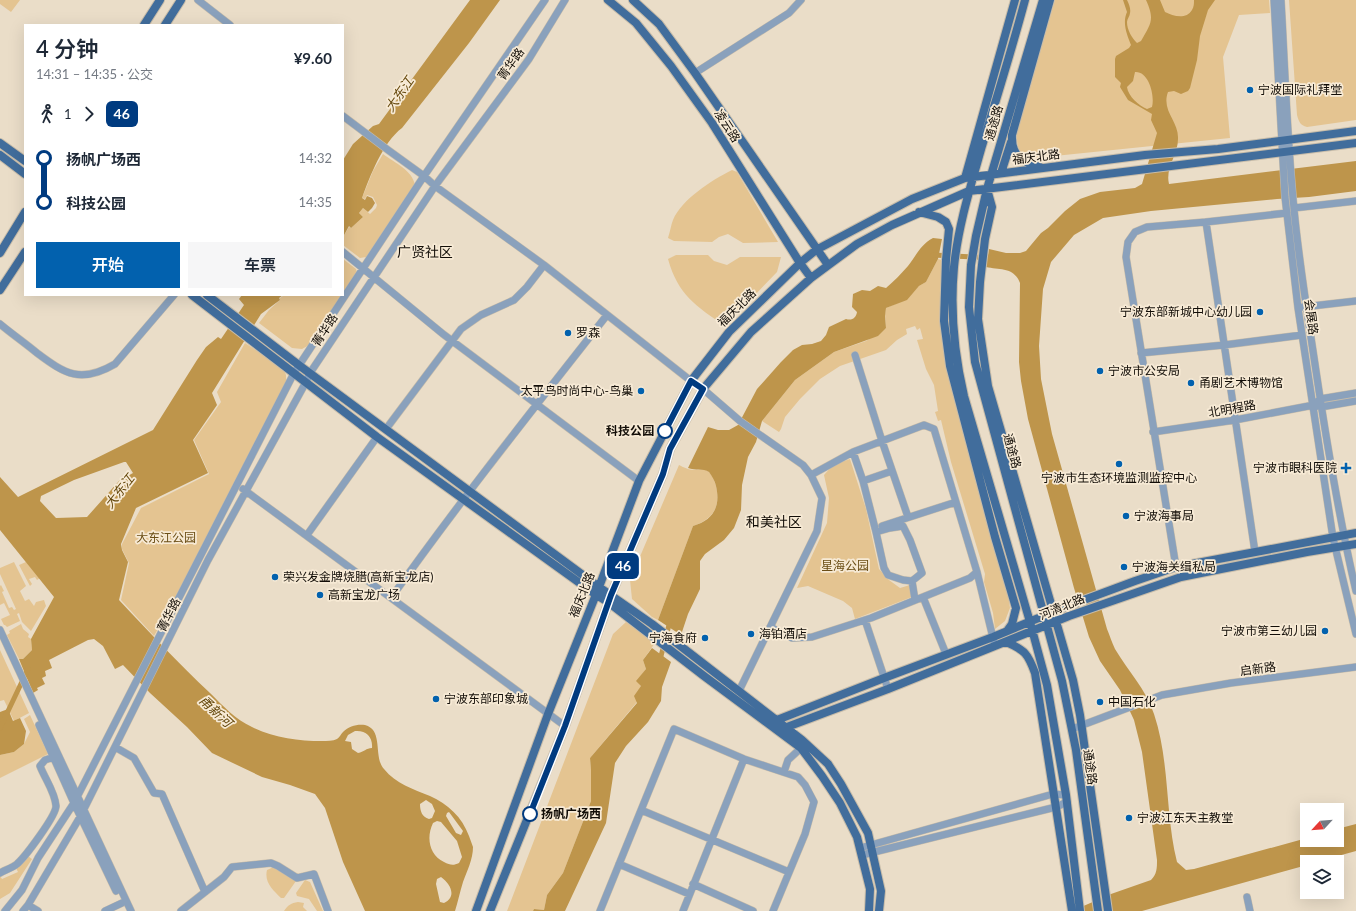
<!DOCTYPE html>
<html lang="zh">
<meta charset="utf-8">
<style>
body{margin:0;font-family:Lato,"Noto Sans SC",sans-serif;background:#f6f6f7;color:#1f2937;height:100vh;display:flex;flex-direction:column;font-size:15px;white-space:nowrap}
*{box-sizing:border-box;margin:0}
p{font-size:13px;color:#747a83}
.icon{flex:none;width:22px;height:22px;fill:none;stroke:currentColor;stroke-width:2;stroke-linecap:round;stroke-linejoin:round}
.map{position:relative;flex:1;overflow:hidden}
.drawer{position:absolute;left:24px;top:24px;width:320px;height:272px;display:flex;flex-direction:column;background:#fff;border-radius:0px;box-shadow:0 4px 16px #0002}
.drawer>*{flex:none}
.badge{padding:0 8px;border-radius:6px;font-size:14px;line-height:26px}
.needle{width:26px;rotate:244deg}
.tools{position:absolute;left:1300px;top:803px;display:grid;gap:8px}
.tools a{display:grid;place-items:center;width:44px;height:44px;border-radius:0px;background:#fff;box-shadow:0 4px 16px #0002;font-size:20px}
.map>.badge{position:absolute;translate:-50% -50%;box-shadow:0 0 0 2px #fff}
.legs{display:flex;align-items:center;gap:6px;height:44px;padding:0 12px;font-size:13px}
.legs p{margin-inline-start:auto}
.headline{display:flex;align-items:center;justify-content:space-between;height:68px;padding:0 12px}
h1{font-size:22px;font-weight:600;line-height:30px}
.primary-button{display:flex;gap:8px;margin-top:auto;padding:8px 12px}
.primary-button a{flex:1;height:46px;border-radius:0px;background:#0261ae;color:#fff;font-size:16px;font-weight:600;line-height:46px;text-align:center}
.primary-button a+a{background:#f6f6f7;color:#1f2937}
ul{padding:0 12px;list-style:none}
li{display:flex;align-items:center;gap:14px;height:44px;font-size:15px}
li i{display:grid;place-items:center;width:6px;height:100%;margin:0 5px;background:currentColor}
li i::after{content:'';width:10px;height:10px;margin:-5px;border:3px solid;border-radius:50%;background:#fff}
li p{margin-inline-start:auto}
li:first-child i{background:linear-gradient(#0000 50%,currentColor 0)}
li:last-child i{background:linear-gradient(currentColor 50%,#0000 0)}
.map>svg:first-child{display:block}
.green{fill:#e4c491}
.water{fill:#be954b;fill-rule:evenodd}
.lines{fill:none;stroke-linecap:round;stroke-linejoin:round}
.canal{stroke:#be954b;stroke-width:5}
.minor-casing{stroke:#c7bca9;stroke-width:8}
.major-casing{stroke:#c7bca9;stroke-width:10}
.minor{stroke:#8aa1bc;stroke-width:7}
.major{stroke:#416d9c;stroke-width:8}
.line-1-casing{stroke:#fff;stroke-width:9}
.line-1{stroke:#003b80;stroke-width:6}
.poi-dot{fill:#0261ae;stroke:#f7ead5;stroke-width:1.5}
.stop-1-dot{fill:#fff;stroke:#003b80;stroke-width:2}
.labels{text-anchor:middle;stroke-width:3.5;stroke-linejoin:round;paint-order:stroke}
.street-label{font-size:12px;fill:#120d07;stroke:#f7ead5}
.poi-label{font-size:12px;fill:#120d07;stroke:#f7ead5;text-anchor:start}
.stop-label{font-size:12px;font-weight:bold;fill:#120d07;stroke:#f7ead5;text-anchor:end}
.park-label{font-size:12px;fill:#6b4e16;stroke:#f7ead5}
.water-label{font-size:13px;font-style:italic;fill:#624509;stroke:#f7ead5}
.quarter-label{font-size:14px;fill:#120d07;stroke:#f7ead5}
</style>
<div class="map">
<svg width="1356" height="911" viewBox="0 0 1356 911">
<rect width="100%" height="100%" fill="#eaddc8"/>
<path class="green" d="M0 0H20L11 12 0 4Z
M1055 0H1269L1270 13 1239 15 1223 57 1230 138 1035 158C1032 158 1028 158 1025 156 1016 151 1017 139 1017 130Z
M1289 0H1356V120L1307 127C1300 125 1299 122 1297 115Z
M383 154C395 163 412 170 415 185L371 254 366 257 360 258 343 245V237L349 227 351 228 363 217 359 213 363 208 370 214 376 208 377 205 373 197 367 195 365 199 362 198 373 171Z
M732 170 737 172 778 242 743 243 728 234 719 237 712 242 674 241 668 238C670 232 671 225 673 220 682 199 712 180 732 170Z
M676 255H708L714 261 727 265 740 257H781L777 272 725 326C696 306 678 295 668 259Z
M343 259 356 269 357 274 311 344 302 349 292 348 259 323 269 310 280 300 279 299 284 295H343Z
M938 259 942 260 941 289V323L943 347 955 402 1008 594 1010 608 1005 621 995 629 993 613 984 582 985 574 951 462 941 420 938 421 935 412 938 411 934 385 926 369 917 340 923 339 920 328 917 330 915 326 906 329 907 334 897 340 886 350 840 366 820 379 800 399 785 417 781 429 779 432 762 421 795 380 834 352 866 341 886 328 885 314 886 308 907 299 919 286 926 282Z
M245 343 283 368 286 375V383L194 564 154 636 121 600 129 563 122 549V544L141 508 209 474 194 440 221 402 217 392Z
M850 459 866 509 879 569 889 580 900 588 910 585 917 595 855 619 852 608 843 601 808 586 797 588 827 523 829 498 824 475 833 465Z
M679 465C683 467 689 470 694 470 699 470 704 468 709 472 712 475 715 481 716 486 721 507 713 519 693 526L658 620 652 617 632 599 630 580Z
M14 562 26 586 20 591 25 601 29 599 34 606 36 602 44 600 46 606 31 631 22 622 19 613 17 614 20 621 7 627 5 625H4L1 619 10 615 4 603 0 605V586L1 585 4 591 2 592 9 608 12 607 14 610 16 609 0 574V568Z
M26 562 40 578 37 580 35 577 29 579 32 584 30 586 19 565Z
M626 622 655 643 643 660 646 669 637 681 641 686 637 702 590 758 591 770V801L563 873 547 895 544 910 534 909 533 911H507L613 634Z
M21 624 23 629 29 634 28 637 31 639 32 650 23 659H19L7 635 10 633 9 631Z
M0 650 29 713 14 721 4 700 0 701Z
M30 715 48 754 0 778V755L14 752 24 744 30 732 24 719Z
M25 854 32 859 10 893 0 899V876L2 879 18 872 16 868Z
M276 866 296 881 284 898H281C273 890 264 882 267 870Z
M305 880 310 882 323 911H317L309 899 297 896 296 893Z
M298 902 304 903 303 907 307 911H284C288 905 291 903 298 902Z"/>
<path class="water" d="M470 0H500L469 43 402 128C383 142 370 176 362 198L365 200 367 196 372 198 375 203 372 208 368 212 363 208 359 213 363 217 351 228 349 226 343 237V160L353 144 373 126 379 124Z
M1123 0H1127C1129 4 1131 9 1130 13 1130 16 1127 19 1127 22 1127 30 1132 38 1137 43L1141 41C1151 23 1155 20 1146 0H1160L1165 12C1173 16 1186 20 1192 10 1194 7 1194 3 1194 0H1215L1208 10 1200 36 1197 60 1190 88 1188 91 1181 94 1174 91 1168 92C1161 111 1179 121 1178 139 1178 155 1165 168 1169 184L1356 161V191L1309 197 1277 199 1151 211 1103 218 1074 235 1051 262 1043 289 1039 346 1041 379 1052 434 1107 629C1110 636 1112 643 1115 649 1128 671 1146 689 1154 714 1170 762 1165 814 1177 862L1186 870 1194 869 1307 838V840H1337V829L1356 824V851L1316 862H1307V865L1142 911H1072L1111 894 1151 880C1157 874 1157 868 1157 860L1142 752 1134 720 1120 690 1100 661 1089 637 1074 588 1028 419 1021 381 1019 362 1020 283C1014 267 1000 270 986 267L989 249 1006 253H1020L1026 251 1041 233 1048 228 1065 211 1080 199 1100 192 1135 188 1142 184 1157 133 1151 120 1152 114 1128 100 1120 87 1121 83 1115 77V59L1116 56 1129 48 1131 45C1127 35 1122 23 1127 12ZM1135 72C1149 71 1155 96 1152 107L1147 109C1139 106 1128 96 1127 87L1133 81Z
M933 238 942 239 938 259 926 282 919 286 907 300 886 308 885 316 886 328 878 336 834 352 795 380 762 421 756 442 748 457 742 485 741 510 734 528 724 540 705 554 700 561V589L688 614 681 635 658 620 693 526C713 520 721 507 716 486 715 481 712 476 709 472 703 468 695 471 688 468L708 427 718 430H729L738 425 757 389 781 362 793 350 802 345 812 344 821 341 826 335 829 327 846 319C852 321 856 318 857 312L852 307 853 294 862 290 870 291 878 286 886 288C894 281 901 274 908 266 916 256 920 245 933 238Z
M242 295H283L279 298 280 300 261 314 212 393 217 405 193 440 208 473 136 508 121 544 122 550 128 562 119 600C149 632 178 663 210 693 223 706 235 719 252 727 274 738 298 741 322 741 327 741 333 741 337 739 339 738 341 734 343 732 349 726 357 724 365 725 384 730 373 757 384 769 396 784 413 789 430 796 448 804 462 817 469 836 470 839 472 844 473 847 473 859 467 871 463 882 460 892 458 901 455 911H365L343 862 325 808 315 794 290 785 262 777 212 753 187 727 150 693 123 665 115 669 103 646 94 639 88 640 49 660 52 668 45 671 46 676 42 678 45 684 37 688 38 690 33 693 19 659H23L32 650 31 639 54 597 0 530V477L18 497 153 430 197 360 206 347 218 337 221 339 244 305 239 299ZM124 462H126L133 473 119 481 87 517 56 518 40 501 41 496 74 480ZM355 731C366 730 373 737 372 748 366 748 364 752 358 753L352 749 351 742 345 741 348 735ZM426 800 432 804 435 811 432 818 429 819C422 817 420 811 420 804ZM449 812 463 831 461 835 456 833 446 816 447 813ZM437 821 441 822 457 841 462 857 459 863C453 866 450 865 444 862 429 855 426 837 433 823ZM441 877C451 884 457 897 444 903L440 902 436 884 437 879Z
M652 648 671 662 662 687 661 701 648 722 626 746 615 763 606 823 565 911H533L534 909 544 910 547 895 563 873 591 801V770L590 758 637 703 634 696 641 686 636 681 646 669 643 660Z
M8 709 13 721 20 718 26 731 24 744 14 752 0 755V712Z"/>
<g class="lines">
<path class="canal" d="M933 255 994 258
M660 660 670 621
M0 728 28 669"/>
<g class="minor-casing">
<path id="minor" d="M198 0 230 25
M1274 0 1285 197 1298 308 1333 538 1356 634
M1281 0C1285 69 1287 139 1294 209 1299 263 1308 317 1316 371 1327 445 1339 518 1356 591
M695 73 789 13 801 0
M343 116 388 150 424 176 435 186 544 265 691 381 703 389 740 421 803 465 811 475 822 498 817 531 739 691
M1294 208 1356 201
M1206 222 1255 552
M343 252 443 334 639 481
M1303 307 1356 301
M0 324C12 334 25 343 37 353 65 374 81 384 115 364L174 295
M1141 353 1224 345 1302 335
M855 355 882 441 908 517
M1318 401 1320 399 1356 393
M386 429 461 329 481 315 514 300 527 287 544 265
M1153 432 1235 420 1314 405 1321 407 1356 401
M853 452 863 481
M243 489 565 726
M882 526 956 502
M876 532 863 481 892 471
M307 535 377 437
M1176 567 1126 257 1128 242 1135 232 1147 227 1206 222 1287 213
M977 572 994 642
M912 581 903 580 888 575 884 568 876 532 890 528 903 526 910 540 922 573 912 581 915 600
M923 597 946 654
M391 598C460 501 534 408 607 315
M865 620 888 689
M770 627 792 638 812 637 871 618 970 578 977 572 934 429 924 425 853 452 811 475
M0 630 131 911
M39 725 74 803 116 891
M1072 729 1162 695 1231 683 1356 667
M115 747 134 758 154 793 162 794 205 892
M784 772 788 760 801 748
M641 810 789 872
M860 848 1053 794 1066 795
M862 855 1056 807 1067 802
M619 864 689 894
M0 873C5 870 12 868 17 864 25 857 56 816 56 806 55 792 45 779 40 766L45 760 54 757
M693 884 753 911
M1247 897 1250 911
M28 905 38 911
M5 911 22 890 38 858 74 803 294 373 424 176 545 0
M23 911 28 905 80 817 208 560 306 382 310 373 435 186 529 59 565 0
M105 911 122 903
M181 911 224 877 232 867 271 863 278 866 297 878 314 874 328 911
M600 911 674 729 744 759 798 777 805 785 814 802 805 834 773 911
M683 911 744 759"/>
</g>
<g class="major-casing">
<path id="major" d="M608 0 636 23 671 66 712 123 800 263 811 278
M633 0 659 24 695 73 828 265
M1025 0C1012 49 997 97 982 146 971 185 958 226 954 267 950 311 954 353 964 396L1030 622 1047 685 1066 795 1080 911
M1043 0 987 189 976 236 971 265 969 307 975 362 1062 681 1076 750 1098 911
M144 25 160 0
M165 25 181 0
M0 143 25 161
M0 155 25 174
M1040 167C1022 162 1011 156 1012 135L1050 0
M1001 173 1011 142
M965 178 1015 0
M987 189 992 207 985 239 980 282 978 319 988 386 1073 680 1080 715 1108 911
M919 212 938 217 946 222 949 229 946 260 944 321 950 366 995 537 1016 608 1012 624 1007 631
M0 253 25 212
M0 290 25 252
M192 295 377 437 595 594 608 602 704 676 801 748 822 776 840 803 857 837 870 889 869 911
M207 295 300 366 599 587 652 624 802 740 828 764 841 784 868 833 881 891 879 911
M1006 642C1025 650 1028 654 1035 673L1072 911
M777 720 884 678 993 637 1065 607 1135 581 1176 567 1356 533
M787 727 888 689 1069 616 1181 577 1307 552 1356 544
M476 911 548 714 599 587 639 481 691 381 729 332 800 263 816 250 912 199 965 178 1145 155 1218 149 1356 131
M490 911 565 726 611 595 663 474 670 449 703 389 751 332 811 278 857 244 892 225 969 191 1356 143"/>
</g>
<use href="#minor" class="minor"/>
<use href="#major" class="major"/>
</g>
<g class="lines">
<g class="line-1-casing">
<path id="line-1" d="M530 814 565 726 611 595 663 474 670 449 703 389 691 381 665 431"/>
</g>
<use href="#line-1" class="line-1"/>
</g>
<g class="poi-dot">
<circle cx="1250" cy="90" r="4"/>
<circle cx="1260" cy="312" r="4"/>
<circle cx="568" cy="333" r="4"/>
<circle cx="1100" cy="371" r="4"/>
<circle cx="1191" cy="383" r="4"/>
<circle cx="641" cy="391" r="4"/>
<circle cx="1119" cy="464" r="4"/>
<path d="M1344 462h4v4h4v4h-4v4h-4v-4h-4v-4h4z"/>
<circle cx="1126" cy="516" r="4"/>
<circle cx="1124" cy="567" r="4"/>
<circle cx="275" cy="577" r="4"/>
<circle cx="320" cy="595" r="4"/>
<circle cx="1325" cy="631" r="4"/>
<circle cx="751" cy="634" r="4"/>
<circle cx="705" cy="638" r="4"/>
<circle cx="436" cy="699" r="4"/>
<circle cx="1100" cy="702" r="4"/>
<circle cx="1129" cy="818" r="4"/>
</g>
<g class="stop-1-dot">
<circle cx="665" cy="431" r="7"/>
<circle cx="530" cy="814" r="7"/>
</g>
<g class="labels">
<g class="street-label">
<text transform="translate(511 64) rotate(-55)" y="4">菁华路</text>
<text transform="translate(994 123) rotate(-74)" y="4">通途路</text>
<text transform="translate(727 126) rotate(57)" y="4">凌云路</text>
<text transform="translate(1036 157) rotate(-7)" y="4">福庆北路</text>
<text transform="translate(737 308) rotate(-45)" y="4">福庆北路</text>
<text transform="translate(1311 317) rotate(82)" y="4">会展路</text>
<text transform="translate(325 330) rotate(-57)" y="4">菁华路</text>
<text transform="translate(1232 409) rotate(-10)" y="4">北明程路</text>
<text transform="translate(1012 451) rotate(75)" y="4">通途路</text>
<text transform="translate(582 595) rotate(-68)" y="4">福庆北路</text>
<text transform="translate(1062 607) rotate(-22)" y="4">河清北路</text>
<text transform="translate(169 615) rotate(-63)" y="4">菁华路</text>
<text transform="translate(1258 669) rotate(-7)" y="4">启新路</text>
<text transform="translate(1090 767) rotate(82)" y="4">通途路</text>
</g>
<g class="poi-label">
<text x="1258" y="94">宁波国际礼拜堂</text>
<text x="1252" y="316" text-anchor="end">宁波东部新城中心幼儿园</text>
<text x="576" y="337">罗森</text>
<text x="1108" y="375">宁波市公安局</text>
<text x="1199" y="387">甬剧艺术博物馆</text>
<text x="633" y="395" text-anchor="end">太平鸟时尚中心-鸟巢</text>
<text x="1337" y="472" text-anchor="end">宁波市眼科医院</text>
<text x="1119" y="482" text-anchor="middle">宁波市生态环境监测监控中心</text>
<text x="1134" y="520">宁波海事局</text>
<text x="1132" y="571">宁波海关缉私局</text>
<text x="283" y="581">荣兴发金牌烧腊(高新宝龙店)</text>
<text x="328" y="599">高新宝龙广场</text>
<text x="1317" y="635" text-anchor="end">宁波市第三幼儿园</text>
<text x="759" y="638">海铂酒店</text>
<text x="697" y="642" text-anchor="end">宁海食府</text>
<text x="444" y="703">宁波东部印象城</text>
<text x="1108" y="706">中国石化</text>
<text x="1137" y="822">宁波江东天主教堂</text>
</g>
<g class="stop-label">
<text x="654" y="435">科技公园</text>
<text x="541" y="818" text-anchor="start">扬帆广场西</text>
</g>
<g class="park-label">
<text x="166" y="542">大东江公园</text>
<text x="845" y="570">星海公园</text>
</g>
<g class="water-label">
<text transform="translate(399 94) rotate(-55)" y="5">大东江</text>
<text transform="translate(119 491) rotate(-52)" y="5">大东江</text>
<text transform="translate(216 711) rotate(43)" y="5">甬新河</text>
</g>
<g class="quarter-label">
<text x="425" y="257">广贤社区</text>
<text x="774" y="527">和美社区</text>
</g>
</g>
</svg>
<div class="tools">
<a><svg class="needle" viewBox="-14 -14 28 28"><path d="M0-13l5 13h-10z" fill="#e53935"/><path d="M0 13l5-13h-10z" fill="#747a83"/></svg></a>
<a><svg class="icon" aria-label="layers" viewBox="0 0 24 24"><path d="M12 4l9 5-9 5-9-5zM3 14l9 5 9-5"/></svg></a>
</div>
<b class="badge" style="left:623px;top:566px;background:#003b80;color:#fff">46</b>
<section class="drawer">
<div class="headline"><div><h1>4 分钟</h1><p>14:31 – 14:35 · 公交</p></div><b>¥9.60</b></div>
<div class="legs"><svg class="icon" aria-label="walk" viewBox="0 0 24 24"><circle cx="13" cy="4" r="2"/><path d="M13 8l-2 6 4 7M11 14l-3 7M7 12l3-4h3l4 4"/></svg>1<svg class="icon" aria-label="forward" viewBox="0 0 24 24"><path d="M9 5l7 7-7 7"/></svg><b class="badge" style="background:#003b80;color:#fff">46</b></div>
<ul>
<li><i style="color:#003b80"></i><b>扬帆广场西</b><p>14:32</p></li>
<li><i style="color:#003b80"></i><b>科技公园</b><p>14:35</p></li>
</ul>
<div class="primary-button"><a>开始</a><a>车票</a></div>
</section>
</div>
